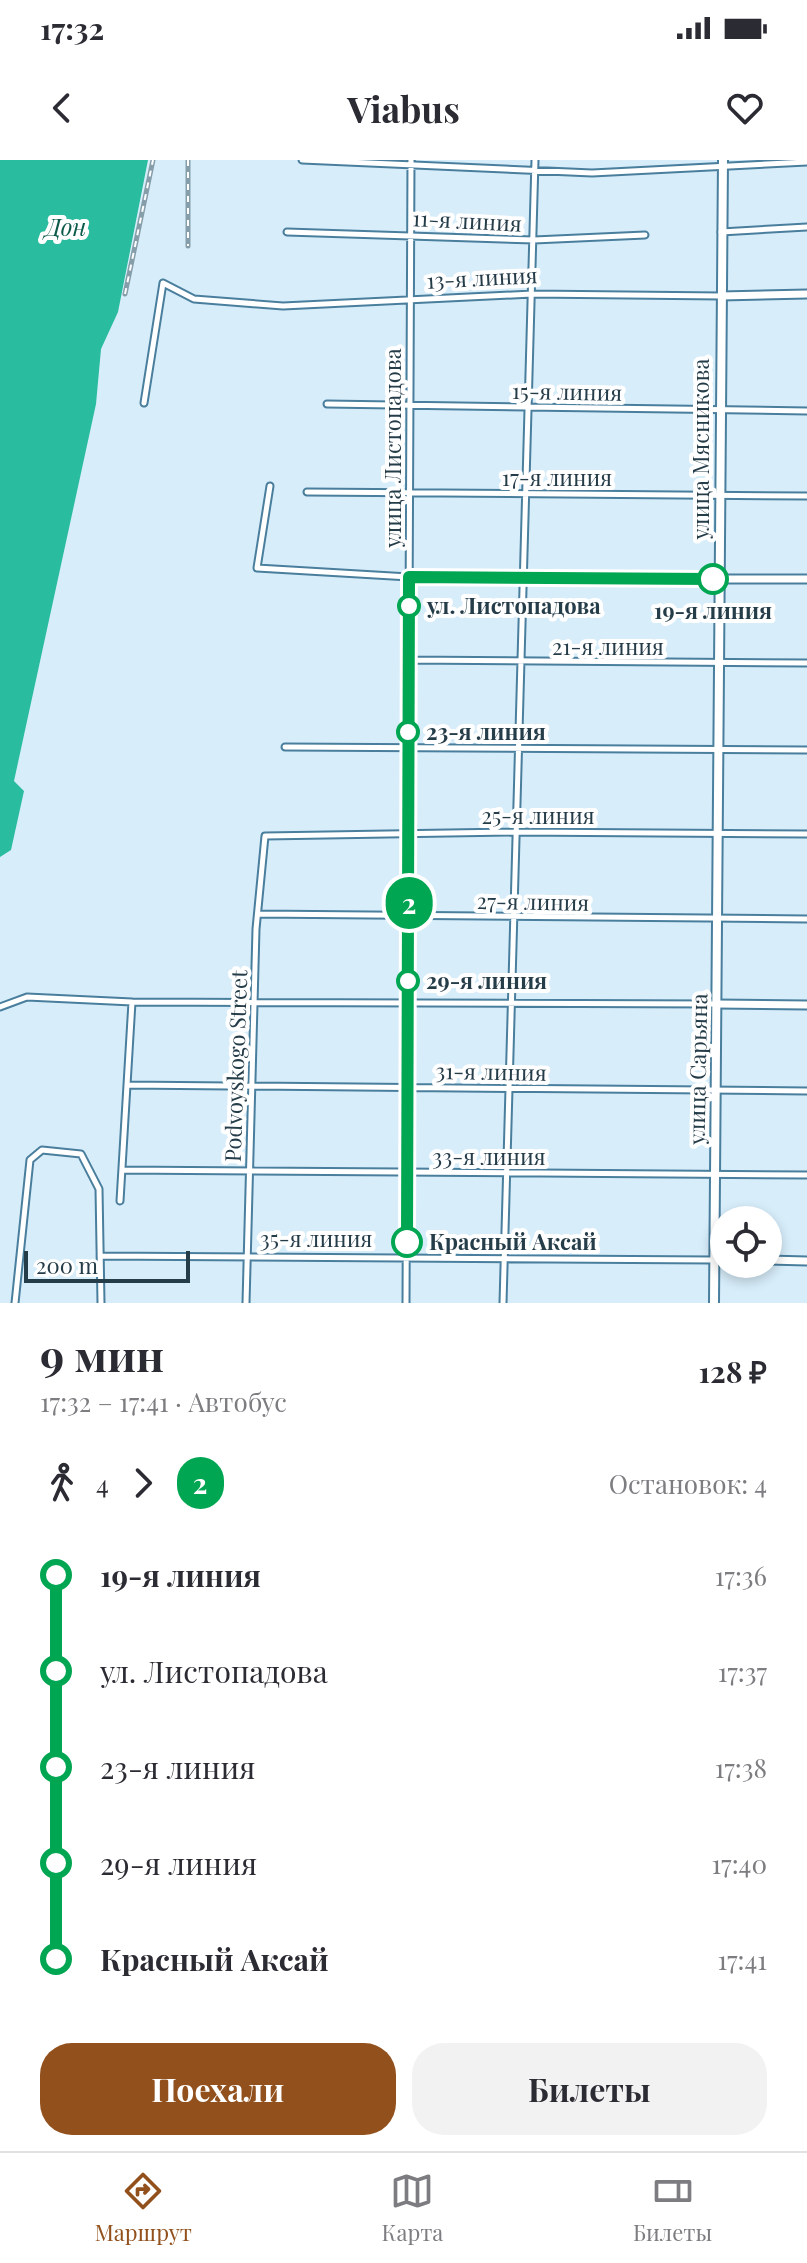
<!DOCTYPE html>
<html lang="ru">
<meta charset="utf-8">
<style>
body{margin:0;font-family:"Playfair Display",serif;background:#f2f2f3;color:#2b2b33;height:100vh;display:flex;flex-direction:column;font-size:30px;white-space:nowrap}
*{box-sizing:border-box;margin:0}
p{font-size:26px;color:#7c7c81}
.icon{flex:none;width:44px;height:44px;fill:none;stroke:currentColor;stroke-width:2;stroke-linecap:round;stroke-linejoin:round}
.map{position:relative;height:1143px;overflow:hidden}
.details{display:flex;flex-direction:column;background:#fff;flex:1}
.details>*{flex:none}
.badge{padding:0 16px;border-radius:26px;font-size:28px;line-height:52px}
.fabs{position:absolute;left:710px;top:1046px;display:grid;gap:16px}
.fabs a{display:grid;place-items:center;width:72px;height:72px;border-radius:50%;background:#fff;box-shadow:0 4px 12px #0003;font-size:40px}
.scale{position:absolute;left:24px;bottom:20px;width:166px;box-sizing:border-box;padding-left:8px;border:4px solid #253c49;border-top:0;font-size:22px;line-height:28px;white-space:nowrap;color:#253c49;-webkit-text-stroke:6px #fff;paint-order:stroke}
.map>.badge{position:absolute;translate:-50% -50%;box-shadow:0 0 0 4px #fff}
.legs{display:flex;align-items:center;gap:12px;height:88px;padding:0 40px;font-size:26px}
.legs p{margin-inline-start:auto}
.overview{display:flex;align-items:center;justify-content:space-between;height:136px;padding:0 40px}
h1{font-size:44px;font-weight:700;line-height:60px}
.button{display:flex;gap:16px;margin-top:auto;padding:16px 40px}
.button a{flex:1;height:92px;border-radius:32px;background:#91501c;color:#fff;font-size:32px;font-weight:700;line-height:92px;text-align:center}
.button a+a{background:#f2f2f3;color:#2b2b33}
ul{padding:0 40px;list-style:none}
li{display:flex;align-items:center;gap:28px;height:96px;font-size:30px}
li i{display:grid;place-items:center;width:12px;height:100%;margin:0 10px;background:currentColor}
li i::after{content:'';width:20px;height:20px;margin:-10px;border:6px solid;border-radius:50%;background:#fff}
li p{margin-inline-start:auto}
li:first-child i{background:linear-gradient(#0000 50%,currentColor 0)}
li:last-child i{background:linear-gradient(currentColor 50%,#0000 0)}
.status{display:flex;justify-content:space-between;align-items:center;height:56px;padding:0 40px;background:#fff;direction:ltr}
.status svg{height:22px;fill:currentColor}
header{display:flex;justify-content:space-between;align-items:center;height:104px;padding:0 40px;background:#fff;font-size:36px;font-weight:700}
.tab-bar{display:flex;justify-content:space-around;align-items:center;height:112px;border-top:2px solid #e1e1e2;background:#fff;font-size:22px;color:#7c7c81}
.tab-bar a{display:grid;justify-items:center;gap:4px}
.tab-bar .active{color:#91501c}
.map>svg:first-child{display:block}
.water{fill:#2abc9f}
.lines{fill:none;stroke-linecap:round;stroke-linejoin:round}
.minor-casing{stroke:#497e9d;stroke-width:9}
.tertiary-casing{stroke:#497e9d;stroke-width:11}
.secondary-casing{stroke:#497e9d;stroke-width:12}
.minor{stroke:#fff;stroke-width:5}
.tertiary{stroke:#fff;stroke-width:7}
.secondary{stroke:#fff;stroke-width:8}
.rail-casing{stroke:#869daa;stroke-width:5}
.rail{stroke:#fff;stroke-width:2;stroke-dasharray:6;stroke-linecap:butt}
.line-1-casing{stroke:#fff;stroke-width:18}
.line-1{stroke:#00a651;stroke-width:12}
.stop-1-dot{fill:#fff;stroke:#00a651;stroke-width:4}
.labels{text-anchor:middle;stroke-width:8;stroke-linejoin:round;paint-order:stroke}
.street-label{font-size:22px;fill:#253c49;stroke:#fff}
.stop-label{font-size:22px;font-weight:bold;fill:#253c49;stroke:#fff;text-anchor:start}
.water-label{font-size:24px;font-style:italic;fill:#0b5a4a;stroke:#fff}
</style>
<div class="status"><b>17:32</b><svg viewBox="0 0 49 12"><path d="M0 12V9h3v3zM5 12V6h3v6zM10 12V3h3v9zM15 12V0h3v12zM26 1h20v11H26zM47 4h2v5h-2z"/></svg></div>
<header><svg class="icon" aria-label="back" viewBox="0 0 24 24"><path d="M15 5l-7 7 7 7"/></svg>Viabus<svg class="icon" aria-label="heart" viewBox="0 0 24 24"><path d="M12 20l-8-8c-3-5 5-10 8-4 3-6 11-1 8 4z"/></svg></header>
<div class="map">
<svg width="807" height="1143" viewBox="0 0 807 1143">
<rect width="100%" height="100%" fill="#d7edfa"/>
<path class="water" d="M0 0H148L118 152 101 189 96 244 14 621 24 631 11 690 0 697Z"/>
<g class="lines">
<g class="minor-casing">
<path id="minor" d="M302 0 592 13 807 2
M287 72 534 80 645 75
M721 72 807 67
M144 243 163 123 194 139 283 146 532 134 721 136
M327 244 807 251
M270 326 257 408 409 417 719 419
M307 332 807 336
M408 500 807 503
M285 587 807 590
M258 754 807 759
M0 847 27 837 132 842 716 844
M127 925 807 931
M122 1010 807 1015
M120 1041 132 842
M100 1096 714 1100
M15 1143 30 1000 42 990 81 994 99 1029 101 1143
M246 1143 256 769 265 676 517 672 807 674
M406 1143 411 0
M503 1143 535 0"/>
</g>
<g class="tertiary-casing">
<path id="tertiary" d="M721 136 807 134
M719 419H807
M716 844 807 845
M768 1100 807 1101"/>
</g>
<g class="secondary-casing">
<path id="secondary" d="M714 1143 723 0"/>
</g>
<use href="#minor" class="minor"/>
<use href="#tertiary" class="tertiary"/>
<use href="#secondary" class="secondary"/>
<g class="rail-casing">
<path id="rail" d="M188 0V86
M125 134 153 0"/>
</g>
<use href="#rail" class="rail"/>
</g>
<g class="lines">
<g class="line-1-casing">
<path id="line-1" d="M407 1082 409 417 713 419"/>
</g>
<use href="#line-1" class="line-1"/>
</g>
<g class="stop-1-dot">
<circle cx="713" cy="419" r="14"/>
<circle cx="409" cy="446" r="10"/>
<circle cx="408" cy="572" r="10"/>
<circle cx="408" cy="821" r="10"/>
<circle cx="407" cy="1082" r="14"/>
</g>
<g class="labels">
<g class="street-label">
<text transform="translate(467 61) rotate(3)" y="8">11-я линия</text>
<text transform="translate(482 118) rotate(-3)" y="8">13-я линия</text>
<text transform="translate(567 232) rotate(1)" y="8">15-я линия</text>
<text transform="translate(393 288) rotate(-90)" y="8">улица Листопадова</text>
<text transform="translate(701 289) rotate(-90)" y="8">улица Мясникова</text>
<text x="557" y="326">17-я линия</text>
<text x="608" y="495">21-я линия</text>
<text x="538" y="664">25-я линия</text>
<text transform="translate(533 742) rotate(1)" y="8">27-я линия</text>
<text transform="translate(236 906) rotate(-88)" y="8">Podvoyskogo Street</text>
<text transform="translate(698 909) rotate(-89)" y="8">улица Сарьяна</text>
<text transform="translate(491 912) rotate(1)" y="8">31-я линия</text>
<text x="489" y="1005">33-я линия</text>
<text x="316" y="1087">35-я линия</text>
</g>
<g class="stop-label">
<text x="427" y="454">ул. Листопадова</text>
<text x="713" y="459" text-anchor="middle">19-я линия</text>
<text x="426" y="580">23-я линия</text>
<text x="426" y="829">29-я линия</text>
<text x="429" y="1090">Красный Аксай</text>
</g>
<g class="water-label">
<text x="66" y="76">Дон</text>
</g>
</g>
</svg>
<div class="fabs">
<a><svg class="icon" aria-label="locate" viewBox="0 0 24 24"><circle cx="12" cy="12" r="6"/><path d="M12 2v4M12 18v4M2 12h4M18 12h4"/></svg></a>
</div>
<div class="scale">200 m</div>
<b class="badge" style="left:409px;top:743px;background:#00a651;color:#fff">2</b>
</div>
<section class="details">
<div class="overview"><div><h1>9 мин</h1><p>17:32 – 17:41 · Автобус</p></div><b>128 ₽</b></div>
<div class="legs"><svg class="icon" aria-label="walk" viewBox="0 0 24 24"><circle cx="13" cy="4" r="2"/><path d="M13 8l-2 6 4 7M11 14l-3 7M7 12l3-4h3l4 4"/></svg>4<svg class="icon" aria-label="forward" viewBox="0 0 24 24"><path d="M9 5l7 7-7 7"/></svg><b class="badge" style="background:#00a651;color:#fff">2</b><p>Остановок: 4</p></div>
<ul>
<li><i style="color:#00a651"></i><b>19-я линия</b><p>17:36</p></li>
<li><i style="color:#00a651"></i><span>ул. Листопадова</span><p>17:37</p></li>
<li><i style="color:#00a651"></i><span>23-я линия</span><p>17:38</p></li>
<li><i style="color:#00a651"></i><span>29-я линия</span><p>17:40</p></li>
<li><i style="color:#00a651"></i><b>Красный Аксай</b><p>17:41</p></li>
</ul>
<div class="button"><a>Поехали</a><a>Билеты</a></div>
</section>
<nav class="tab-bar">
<a class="active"><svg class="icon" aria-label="directions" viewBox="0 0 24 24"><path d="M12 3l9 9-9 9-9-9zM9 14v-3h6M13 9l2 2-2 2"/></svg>Маршрут</a>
<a><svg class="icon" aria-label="map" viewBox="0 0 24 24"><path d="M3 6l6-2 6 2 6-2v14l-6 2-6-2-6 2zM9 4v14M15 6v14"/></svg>Карта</a>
<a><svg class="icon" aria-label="tickets" viewBox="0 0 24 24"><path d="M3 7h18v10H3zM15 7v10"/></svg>Билеты</a>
</nav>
